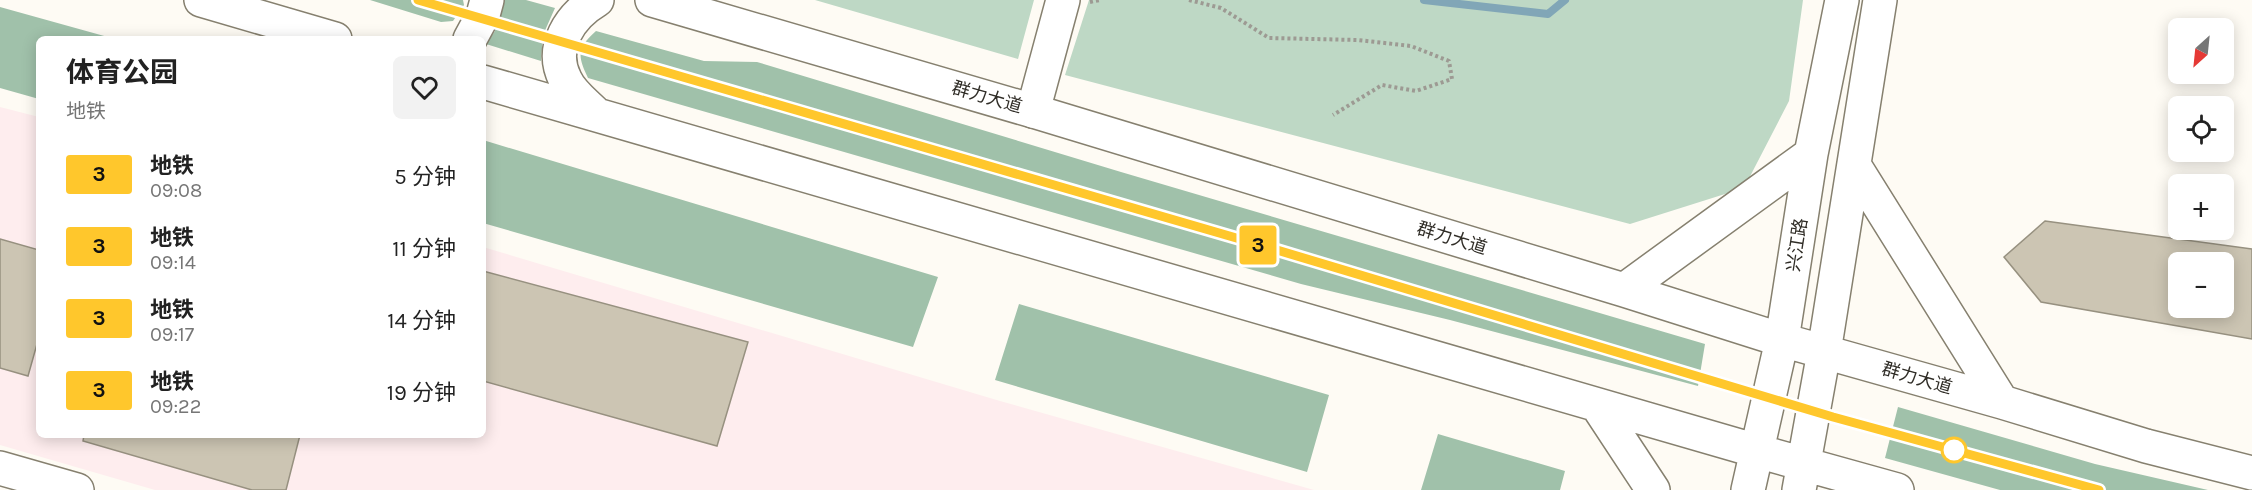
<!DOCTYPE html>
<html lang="zh">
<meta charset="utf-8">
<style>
body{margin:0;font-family:Karla,"Noto Sans SC",sans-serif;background:#f2f2f2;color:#222;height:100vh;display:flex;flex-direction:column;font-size:22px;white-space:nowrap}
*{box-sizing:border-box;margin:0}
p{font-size:20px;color:#767676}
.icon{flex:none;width:33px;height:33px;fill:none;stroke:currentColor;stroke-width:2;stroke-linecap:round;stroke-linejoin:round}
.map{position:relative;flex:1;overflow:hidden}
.panel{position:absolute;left:36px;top:36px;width:450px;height:402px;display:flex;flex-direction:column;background:#fff;border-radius:9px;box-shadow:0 3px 15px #0003}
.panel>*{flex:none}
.badge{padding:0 12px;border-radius:4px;font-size:21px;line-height:39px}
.needle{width:39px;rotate:207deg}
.fabs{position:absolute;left:2168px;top:18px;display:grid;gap:12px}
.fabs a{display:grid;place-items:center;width:66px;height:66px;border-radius:9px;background:#fff;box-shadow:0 3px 15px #0003;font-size:30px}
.map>.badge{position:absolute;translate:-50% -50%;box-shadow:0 0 0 3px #fff}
.round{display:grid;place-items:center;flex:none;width:63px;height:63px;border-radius:9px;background:#f2f2f2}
.overview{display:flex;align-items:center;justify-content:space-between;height:102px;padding:0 30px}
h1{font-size:28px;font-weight:700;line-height:45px}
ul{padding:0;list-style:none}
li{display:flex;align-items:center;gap:18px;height:72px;padding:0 30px}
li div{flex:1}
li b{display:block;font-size:22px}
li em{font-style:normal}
li .badge{min-width:66px;font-weight:700;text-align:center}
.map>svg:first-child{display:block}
.commercial{fill:#feedee}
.green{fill:#bed8c5}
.forest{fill:#a0c1aa}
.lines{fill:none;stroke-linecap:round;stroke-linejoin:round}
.stream{stroke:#81a6b7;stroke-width:8}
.building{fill:#ccc5b3;stroke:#979180;stroke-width:1.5;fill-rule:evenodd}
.minor-casing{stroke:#86806f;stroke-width:36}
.major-casing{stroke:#86806f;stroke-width:36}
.path{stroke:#9d9a93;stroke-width:4;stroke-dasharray:3 3;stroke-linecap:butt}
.minor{stroke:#fff;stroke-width:33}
.major{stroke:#fff;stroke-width:33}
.line-casing{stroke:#fff;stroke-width:14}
.line{stroke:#ffc72c;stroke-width:9}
.stop-dot{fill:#fff;stroke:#ffc72c;stroke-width:3}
.labels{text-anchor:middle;stroke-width:4.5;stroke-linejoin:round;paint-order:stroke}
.street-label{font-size:18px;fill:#302d27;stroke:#fff}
</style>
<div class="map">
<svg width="2252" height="490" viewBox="0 0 2252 490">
<rect width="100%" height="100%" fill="#fefbf4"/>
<path class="commercial" d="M0 107 39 117V435H483V247L1000 401 1314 490H155L0 445Z"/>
<path class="green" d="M815 0H1034L1018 59Z
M1089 0H1803L1789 101 1744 188 1630 224 1065 75Z"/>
<path class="forest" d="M370 0H463L464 5 453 21 441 22Z
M499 0H526L555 8 543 35 541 61 486 44 495 31Z
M0 7 115 39H39V99L0 88Z
M596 31 704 61 757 62 1121 172 1705 344 1698 386 1450 320 1301 284 588 78C577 55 577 48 596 31Z
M483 140 938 277 913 347 483 223Z
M1019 304 1329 395 1307 472 995 380Z
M1898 407 2095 464 2208 490H2000L1885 458Z
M1438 434 1565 471 1560 490H1421Z"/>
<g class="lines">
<path class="stream" d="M1424 0 1548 14 1565 0"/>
</g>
<path class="building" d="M2045 221 2252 249V339L2041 302 2004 257ZM2178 262H2223V308H2178Z
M0 239 39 250V337L28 376 0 368Z
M483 271 748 342 717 446 483 381Z
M84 435H300L286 490H252L83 441Z"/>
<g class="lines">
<g class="minor-casing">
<path id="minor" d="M1033 111 1063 0"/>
</g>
<g class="major-casing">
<path id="major" d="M201 0 335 39
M652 0 1033 111 1624 290 1782 340 2002 402 2146 446 2252 473
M470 39 483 15 487 0
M483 82 1757 451 1897 490
M596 114C585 103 571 93 565 79 549 47 570 16 597 0
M1854 165 2002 402
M1624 290 1811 154
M1597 405 1653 490
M0 468 77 490
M1748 490 1782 340 1811 154 1842 0
M1799 490 1824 352 1880 0"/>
</g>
<path class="path" d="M1189 0 1221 8 1269 38 1358 40 1411 46 1449 61 1452 79 1416 91 1382 85 1333 115
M1090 2 1100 0"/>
<use href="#minor" class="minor"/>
<use href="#major" class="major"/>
</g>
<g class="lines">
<g class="line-casing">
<path id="line" d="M418 0 1257 244 1833 417 2099 490"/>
</g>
<use href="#line" class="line"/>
</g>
<circle class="stop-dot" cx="1954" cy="450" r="12"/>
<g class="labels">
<g class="street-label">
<text transform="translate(987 97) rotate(16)" y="6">群力大道</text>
<text transform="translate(1452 238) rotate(17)" y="6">群力大道</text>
<text transform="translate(1797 245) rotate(-81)" y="6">兴江路</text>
<text transform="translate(1917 378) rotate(16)" y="6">群力大道</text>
</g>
</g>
</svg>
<div class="fabs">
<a><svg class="needle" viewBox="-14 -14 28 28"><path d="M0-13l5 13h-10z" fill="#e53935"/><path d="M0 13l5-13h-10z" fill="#767676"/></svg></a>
<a><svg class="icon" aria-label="locate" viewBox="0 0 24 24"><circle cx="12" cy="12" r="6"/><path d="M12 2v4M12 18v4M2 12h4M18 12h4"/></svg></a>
<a>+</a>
<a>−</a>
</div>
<b class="badge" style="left:1258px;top:245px;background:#ffc72c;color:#111">3</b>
<section class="panel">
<div class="overview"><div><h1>体育公园</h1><p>地铁</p></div><a class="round"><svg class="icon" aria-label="heart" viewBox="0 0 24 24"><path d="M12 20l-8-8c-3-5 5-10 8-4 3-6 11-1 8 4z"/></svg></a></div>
<ul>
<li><span class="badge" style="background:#ffc72c;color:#111">3</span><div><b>地铁</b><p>09:08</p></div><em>5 分钟</em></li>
<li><span class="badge" style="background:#ffc72c;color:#111">3</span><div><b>地铁</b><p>09:14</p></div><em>11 分钟</em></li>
<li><span class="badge" style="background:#ffc72c;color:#111">3</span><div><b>地铁</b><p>09:17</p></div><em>14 分钟</em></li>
<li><span class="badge" style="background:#ffc72c;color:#111">3</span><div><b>地铁</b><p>09:22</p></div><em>19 分钟</em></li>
</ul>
</section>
</div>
